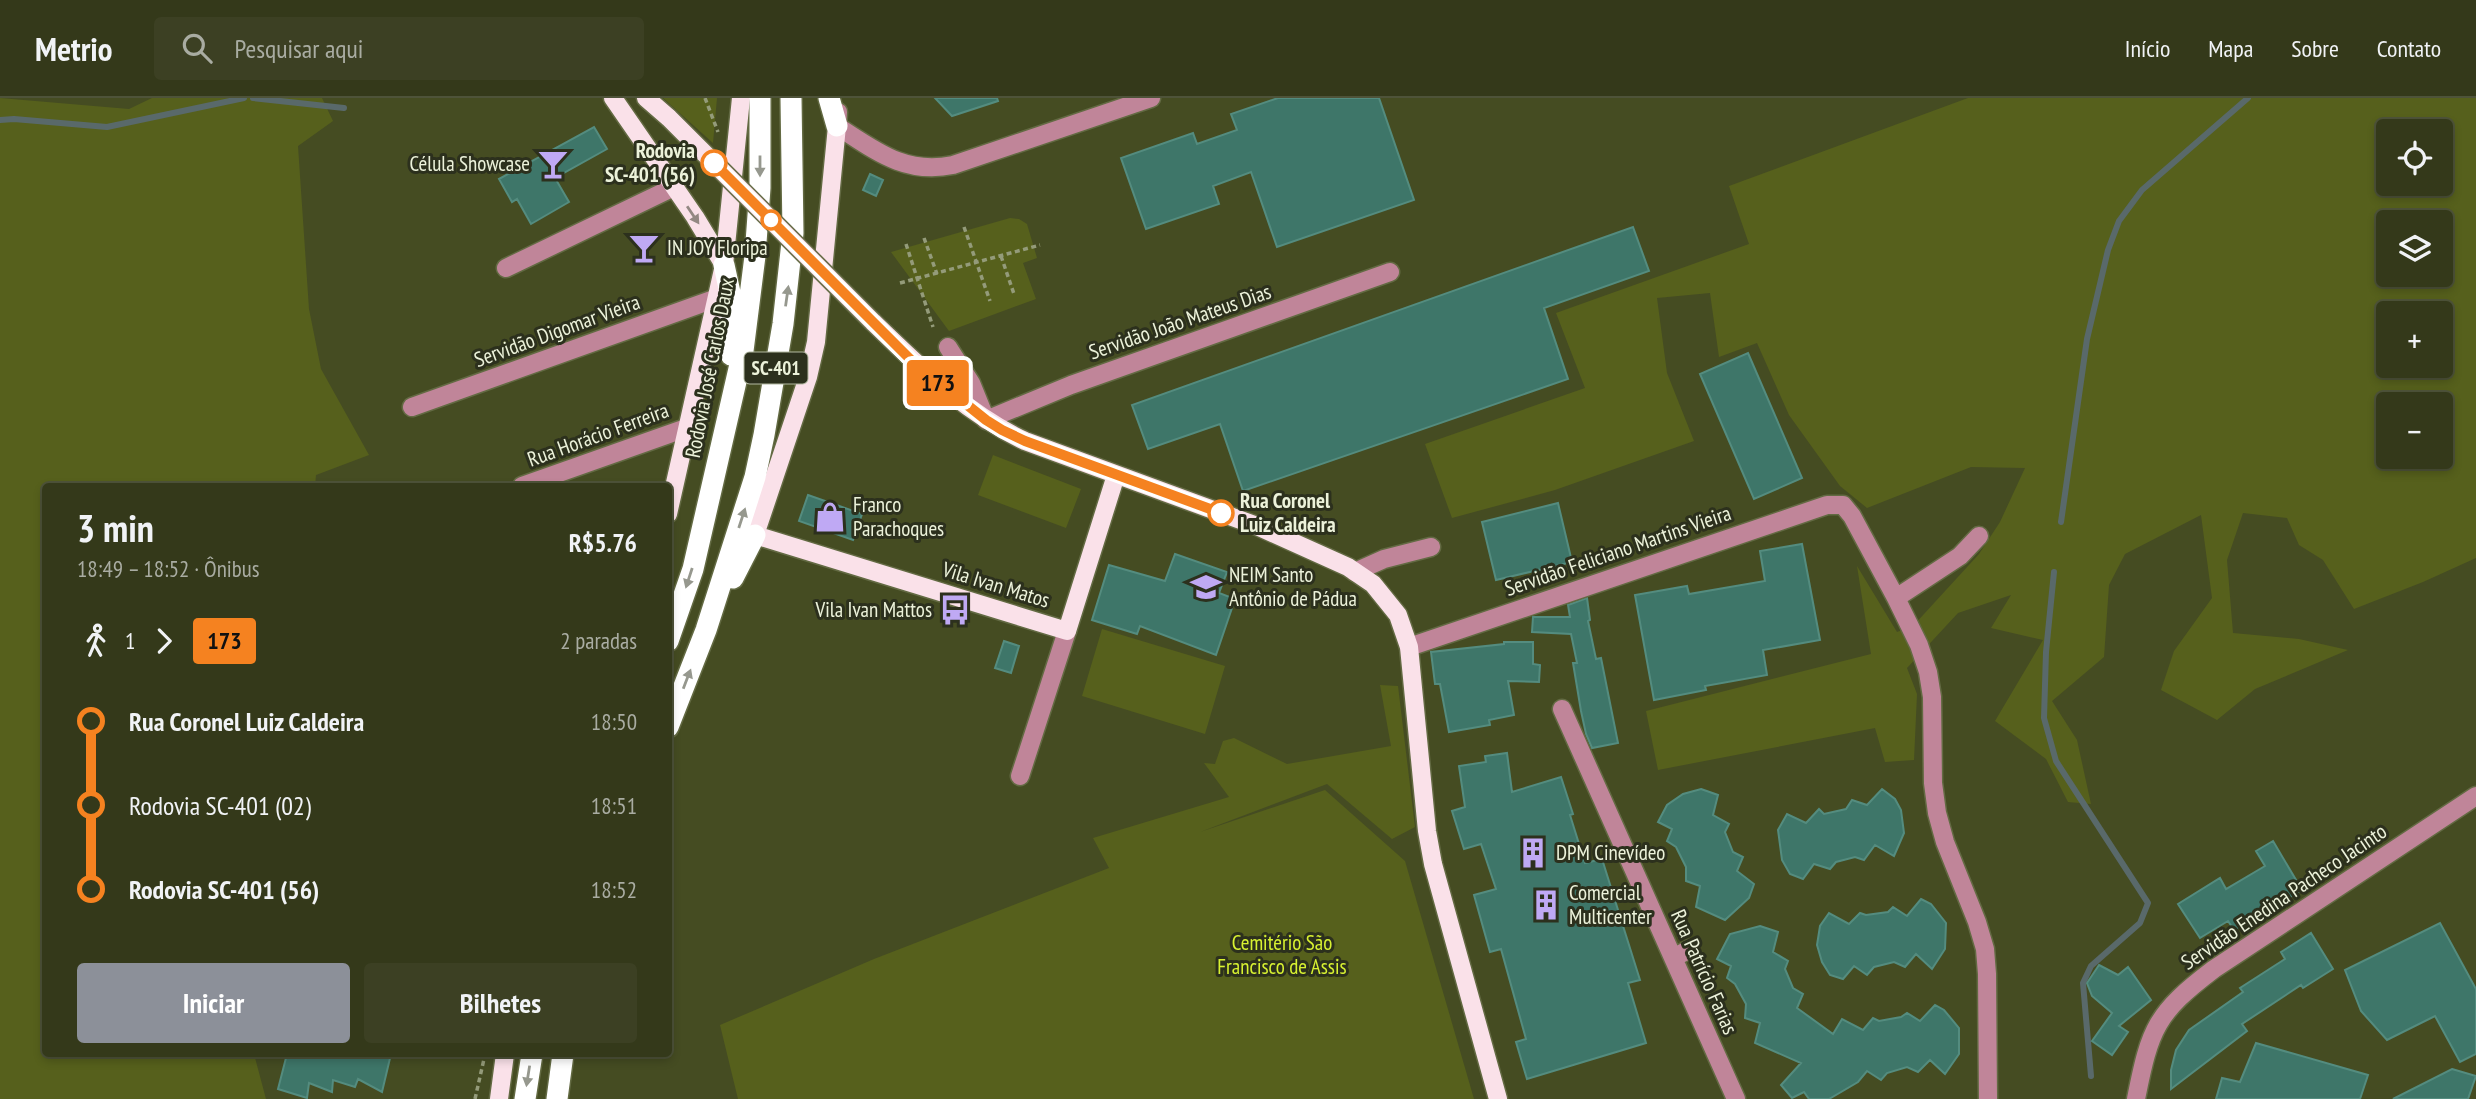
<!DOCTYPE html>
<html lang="pt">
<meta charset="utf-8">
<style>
body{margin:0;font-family:"PT Sans Narrow",sans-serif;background:#3c4023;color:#f1f3f6;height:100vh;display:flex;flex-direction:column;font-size:26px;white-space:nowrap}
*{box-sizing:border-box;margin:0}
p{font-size:23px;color:#a9aca2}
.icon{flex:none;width:38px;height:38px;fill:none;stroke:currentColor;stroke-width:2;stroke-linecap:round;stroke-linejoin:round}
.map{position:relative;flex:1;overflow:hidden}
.sheet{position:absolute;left:42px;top:385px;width:630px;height:574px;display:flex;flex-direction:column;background:#34391a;border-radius:7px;box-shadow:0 4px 10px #0003,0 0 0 2px #4e5339}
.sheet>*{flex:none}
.badge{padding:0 14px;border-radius:5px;font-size:24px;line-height:46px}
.controls{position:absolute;left:2376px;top:21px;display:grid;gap:14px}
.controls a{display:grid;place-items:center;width:77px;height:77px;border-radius:7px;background:#34391a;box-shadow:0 4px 10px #0003,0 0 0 2px #4e5339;font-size:35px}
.map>.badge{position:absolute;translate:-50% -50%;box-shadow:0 0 0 4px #fff}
.legs{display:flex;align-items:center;gap:10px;height:77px;padding:0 35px;font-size:23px}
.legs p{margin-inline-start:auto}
.head{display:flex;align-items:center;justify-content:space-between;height:119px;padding:0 35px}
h1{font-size:38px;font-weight:600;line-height:52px}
.action{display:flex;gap:14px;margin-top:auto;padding:14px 35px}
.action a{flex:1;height:80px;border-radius:7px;background:#8c9099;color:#fff;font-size:28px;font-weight:600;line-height:80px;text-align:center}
.action a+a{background:#3c4023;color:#f1f3f6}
ul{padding:0 35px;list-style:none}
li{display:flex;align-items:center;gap:24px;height:84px;font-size:26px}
li i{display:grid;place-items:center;width:10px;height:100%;margin:0 9px;background:currentColor}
li i::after{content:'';width:18px;height:18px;margin:-9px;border:5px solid;border-radius:50%;background:#34391a}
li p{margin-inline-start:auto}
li:first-child i{background:linear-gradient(#0000 50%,currentColor 0)}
li:last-child i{background:linear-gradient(currentColor 50%,#0000 0)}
header{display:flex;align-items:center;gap:42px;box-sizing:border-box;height:98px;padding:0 35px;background:#34391a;border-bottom:2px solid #4e5339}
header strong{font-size:33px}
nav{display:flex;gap:38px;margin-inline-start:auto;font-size:24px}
.search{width:490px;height:63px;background:#3c4023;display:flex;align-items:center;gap:18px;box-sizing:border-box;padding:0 24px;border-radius:7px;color:#a9aca2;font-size:26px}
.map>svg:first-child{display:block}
.green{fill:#56601c;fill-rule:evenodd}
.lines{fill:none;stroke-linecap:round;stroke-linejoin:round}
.stream{stroke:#59696a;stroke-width:6}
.building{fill:#3e7669;stroke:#548c7f;stroke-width:2}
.minor-casing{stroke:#636a43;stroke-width:21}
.major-casing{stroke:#636a43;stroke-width:21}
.highway-casing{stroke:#636a43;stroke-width:24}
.path{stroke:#949b7a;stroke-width:3.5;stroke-dasharray:5 3.5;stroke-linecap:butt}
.minor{stroke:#c08599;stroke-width:18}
.major{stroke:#fae1e9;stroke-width:18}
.highway{stroke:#fff;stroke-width:21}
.major-bridge-casing{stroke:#636a43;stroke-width:21;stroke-linecap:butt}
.major-bridge{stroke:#fae1e9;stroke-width:18}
.oneway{fill:#96988e}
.oneway2{fill:#938883}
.line-1-casing{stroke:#fff;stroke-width:16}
.line-1{stroke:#f58220;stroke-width:10}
.stop-1-dot{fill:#fff;stroke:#f58220;stroke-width:3.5}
.labels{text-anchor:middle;stroke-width:6;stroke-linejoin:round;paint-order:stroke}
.shield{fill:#2c301d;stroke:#b2b8a1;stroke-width:2}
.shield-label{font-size:19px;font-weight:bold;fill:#ecf2da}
.stop-label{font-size:21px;font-weight:bold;fill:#ecf2da;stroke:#2c301d;text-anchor:end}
.poi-label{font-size:21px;fill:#ecf2da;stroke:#2c301d;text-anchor:start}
.street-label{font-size:21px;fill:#ecf2da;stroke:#2c301d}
.park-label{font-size:21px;fill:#d8f231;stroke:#2c301d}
</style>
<header>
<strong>Metrio</strong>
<div class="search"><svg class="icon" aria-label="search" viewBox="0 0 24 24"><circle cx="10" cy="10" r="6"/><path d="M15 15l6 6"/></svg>Pesquisar aqui</div>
<nav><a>Início</a><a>Mapa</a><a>Sobre</a><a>Contato</a></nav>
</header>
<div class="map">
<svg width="2476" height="1001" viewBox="0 0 2476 1001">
<rect width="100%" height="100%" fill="#454c22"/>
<path class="green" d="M0 0 129 11 152 0H322L333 23 298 48 309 211 321 271 369 357 316 377 315 388H46V956H254L266 1001H0Z
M663 0H717L713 45Z
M1968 0H2476V460L2423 484 2354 511 2323 462 2299 447 2287 420 2243 415 2227 462 2233 535 2299 541 2348 552 2255 591 2217 622 2161 592 2174 553 2212 500 2201 417 2125 456 2109 487 2104 559 2052 603 2077 642 2091 706 2068 704 2046 661 1995 623 2043 542 1991 530 2011 497 1958 515 1907 570 1917 596 1914 662 1885 664 1875 630 1658 672 1646 613 1871 556 1857 468 1897 534 1913 528 1979 456 2000 424 2025 370 1971 369 1867 410 1840 388 1789 317 1757 245 1719 259 1710 195 1657 200 1667 275 1694 343 1555 392 1452 420 1425 346 1585 290 1556 215 1749 146 1729 88ZM2389 33H2441V86H2389ZM2389 124H2441V177H2389ZM2389 215H2441V268H2389ZM2389 306H2441V359H2389Z
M1010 120 1019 121 1027 126 1037 160 1023 165 1036 201 949 233 891 154Z
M993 357 1081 391 1066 430 978 397Z
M1102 531 1225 568 1205 636 1082 598Z
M1380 587 1398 588 1415 729 1392 741 1327 686 1200 734 1325 692 1405 763 1474 1001H738L720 927 874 861 1109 770 1093 740 1229 699 1204 665 1215 666 1223 643 1234 640 1287 666 1391 648Z"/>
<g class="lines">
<path class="stream" d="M253 0 344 10
M0 22 14 21 107 29 244 0
M2061 424 2087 241 2108 152 2119 123 2142 92 2248 0
M2054 474 2046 554 2044 620 2056 663 2148 805 2140 825 2091 868 2083 885 2091 978"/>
</g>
<path class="building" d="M935 0H997L998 3 952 18Z
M1278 0H1379L1414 102 1277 149 1251 74 1213 88 1219 106 1146 131 1121 60 1193 35 1197 46 1237 32 1231 16Z
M594 29 607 51 555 80 569 104 531 126 517 101 512 104 499 81Z
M870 76 883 82 876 98 863 92Z
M1633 129 1649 173 1544 210 1568 281 1243 393 1220 326 1148 351 1132 307Z
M1748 255 1802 380 1754 401 1700 276Z
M808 397 862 416 853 442 799 423Z
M1558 405 1572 464 1496 482 1482 424Z
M1802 446 1820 542 1763 552 1767 577 1705 588 1706 592 1654 602 1635 497 1687 488 1689 496 1765 483 1760 453Z
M1175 456 1227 474 1219 495 1235 501 1216 557 1140 528 1137 536 1092 522 1109 467 1165 483Z
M1587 500 1590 522 1588 523 1596 561 1601 560 1618 645 1592 650 1586 636 1581 613 1573 565H1577L1571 536 1532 534 1533 519H1570L1568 507Z
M1004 543 1019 548 1011 575 995 570Z
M1504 544H1533V566L1540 567 1539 584 1508 583 1514 617 1489 622 1490 627 1449 634 1440 586H1435L1431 554 1504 546Z
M1507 655 1512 694 1561 679 1573 716 1570 717 1585 765 1602 761 1640 882 1628 885 1646 945 1527 981 1516 944 1526 941 1501 851 1490 854 1474 797 1496 791 1481 746 1464 751 1452 713 1465 709 1459 668 1486 664 1485 658Z
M1701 691 1718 697 1713 717 1729 726 1725 734 1733 754 1743 759 1737 773 1754 786 1749 800 1725 822 1696 809 1700 788 1686 783V769L1676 749 1667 743 1672 731 1658 724 1667 707 1683 696Z
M1882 691 1895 701 1901 712 1904 735 1894 758 1875 747 1864 762 1855 759 1836 764 1830 771 1814 766 1803 781 1790 776 1782 762 1778 732 1787 716 1806 725 1819 711 1824 716 1846 711 1852 702 1867 707Z
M2273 743 2302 792 2234 832 2228 823 2200 840 2178 806 2220 780 2226 791 2265 768 2256 753Z
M1921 801 1931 806 1946 825 1945 851 1932 871 1916 856 1905 869 1894 864 1874 869 1867 877 1854 868 1843 881 1830 877 1822 864 1817 847 1820 828 1829 815 1849 826 1860 815 1866 817 1888 814 1893 809 1907 818Z
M2440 825 2476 891V956L2460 964 2435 918 2387 942 2361 913 2345 872Z
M1760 828 1778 834 1773 854 1788 863 1785 871 1793 890 1803 896 1797 910 1833 936 1842 921 1863 932 1873 920 1879 923 1901 919 1907 915 1920 923 1935 907 1944 912 1959 930V956L1945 976 1930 962 1918 974 1907 969 1887 975 1881 982 1867 973 1858 984 1829 1001H1809L1804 994 1792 1000 1781 987 1801 965 1755 945 1760 925 1745 920 1746 906 1735 886 1727 880 1731 868 1717 861 1730 836Z
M2311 835 2333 871 2303 890 2301 887 2242 926 2247 933 2171 991V972L2176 952 2189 932 2243 894 2240 890 2285 861 2281 854Z
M2099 867 2118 877 2128 869 2151 902 2119 928 2128 934 2112 957 2092 943 2112 915 2092 898 2087 885Z
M2256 945 2368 977 2360 1001H2216L2222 980 2240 984Z
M287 956H391L382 994 358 981 355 989 333 982 332 994 309 985 307 1000 278 991Z
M2452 971 2476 978 2468 1001H2393Z"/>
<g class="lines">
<g class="minor-casing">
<path id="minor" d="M838 14 837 28C876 53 905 77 953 67L1151 0
M506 170 674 89
M948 249 971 285 986 322 1071 287 1390 174
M412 309 717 200
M522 388 689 329
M1355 474 1384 461 1431 449
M1896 500 1960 458 1979 438
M1409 549 1827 407H1843L1852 418 1896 500 1919 547 1928 574 1932 599 1933 685 1937 715 1945 744 1977 824 1985 851 1987 876 1988 1001
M1562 611 1736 1001
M1020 678 1067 533
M1673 860 1690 851
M2136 1001C2150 930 2156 915 2214 871L2476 698"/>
</g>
<g class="major-casing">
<path id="major" d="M613 0 695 119 724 167
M646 0 669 20
M837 28 816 244 808 279 755 437 1067 533 1116 377
M873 224C919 268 965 315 1025 343L1257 428 1348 469 1373 486 1398 517 1409 549 1427 733 1433 766 1498 1001
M668 416 724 167 741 0
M499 1001 505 956"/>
</g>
<g class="highway-casing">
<path id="highway" d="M829 0 837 28
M724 167 731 199V257
M733 480 755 437
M668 543 693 471 743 253 755 158 760 90V0
M668 629 706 532 755 379 764 337 783 226 793 135 791 0
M525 1001 532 956
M557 1001 563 956"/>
</g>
<path class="path" d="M705 0 718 34
M964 129 990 203
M924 140 937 176
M906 146 933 229
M1001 158 1014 196
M900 185 1040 147
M475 1001 484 961"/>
<use href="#minor" class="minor"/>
<use href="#major" class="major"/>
<use href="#highway" class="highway"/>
<g class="major-bridge-casing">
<path id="major-bridge" d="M669 20 873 224"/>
</g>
<use href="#major-bridge" class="major-bridge"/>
</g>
<defs><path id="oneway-solid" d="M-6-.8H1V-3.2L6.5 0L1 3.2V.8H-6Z" transform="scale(1.75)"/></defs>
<g class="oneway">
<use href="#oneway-solid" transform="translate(760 68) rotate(90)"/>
<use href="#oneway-solid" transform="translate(787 198) rotate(-82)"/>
<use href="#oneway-solid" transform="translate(742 420) rotate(-72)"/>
<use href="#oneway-solid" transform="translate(689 480) rotate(108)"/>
<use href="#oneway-solid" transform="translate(687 581) rotate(-69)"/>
<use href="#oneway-solid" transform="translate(528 978) rotate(99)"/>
</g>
<use class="oneway2" href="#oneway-solid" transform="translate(693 117) rotate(56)"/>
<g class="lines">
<g class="line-1-casing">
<path id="line-1" d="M714 65 911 262 986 322 1002 332 1025 343 1221 415"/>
</g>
<use href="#line-1" class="line-1"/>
</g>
<defs>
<g id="bar-bare" transform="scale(2.415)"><path d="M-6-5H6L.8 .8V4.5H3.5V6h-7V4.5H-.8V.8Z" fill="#bfa9f4" stroke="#2c301d" stroke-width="2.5" paint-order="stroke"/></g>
<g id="shop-bare" transform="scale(2.415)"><path d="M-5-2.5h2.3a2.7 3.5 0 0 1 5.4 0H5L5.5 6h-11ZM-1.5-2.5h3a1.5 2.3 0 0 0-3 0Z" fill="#bfa9f4" stroke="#2c301d" stroke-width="2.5" paint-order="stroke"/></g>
<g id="school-bare" transform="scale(2.415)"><path d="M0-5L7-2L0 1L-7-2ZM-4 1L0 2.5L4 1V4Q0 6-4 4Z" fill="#bfa9f4" stroke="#2c301d" stroke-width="2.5" paint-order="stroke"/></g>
<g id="bus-bare" transform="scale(2.415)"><path d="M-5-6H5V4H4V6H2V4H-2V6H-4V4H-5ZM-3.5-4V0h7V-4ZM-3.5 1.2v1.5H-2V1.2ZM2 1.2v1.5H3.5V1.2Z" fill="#bfa9f4" stroke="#2c301d" stroke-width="2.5" paint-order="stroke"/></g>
<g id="building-bare" transform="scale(2.415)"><path d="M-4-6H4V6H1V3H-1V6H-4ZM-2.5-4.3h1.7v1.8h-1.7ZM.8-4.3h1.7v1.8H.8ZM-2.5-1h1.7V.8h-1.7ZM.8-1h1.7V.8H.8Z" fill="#bfa9f4" stroke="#2c301d" stroke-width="2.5" paint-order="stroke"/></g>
</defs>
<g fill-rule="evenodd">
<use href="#bar-bare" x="553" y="66"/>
<use href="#bar-bare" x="644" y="150"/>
<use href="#shop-bare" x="830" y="419"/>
<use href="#school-bare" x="1206" y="489"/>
<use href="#bus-bare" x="955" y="512"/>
<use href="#building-bare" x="1533" y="755"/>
<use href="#building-bare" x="1546" y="807"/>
</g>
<g class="stop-1-dot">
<circle cx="714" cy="65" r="12"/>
<circle cx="771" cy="122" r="9"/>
<circle cx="1221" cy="415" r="12"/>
</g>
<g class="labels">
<rect class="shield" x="744.5" y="254.5" width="63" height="31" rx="5"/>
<g class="shield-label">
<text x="776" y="277">SC-401</text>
</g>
<g class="stop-label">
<text x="695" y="60">Rodovia<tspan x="695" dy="24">SC-401 (56)</tspan></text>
<text x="1240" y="410" text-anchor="start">Rua Coronel<tspan x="1240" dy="24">Luiz Caldeira</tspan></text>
</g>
<g class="poi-label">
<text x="530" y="73" text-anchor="end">Célula Showcase</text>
<text x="667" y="157">IN JOY Floripa</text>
<text x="853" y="414">Franco<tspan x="853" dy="24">Parachoques</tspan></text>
<text x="1229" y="484">NEIM Santo<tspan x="1229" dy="24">Antônio de Pádua</tspan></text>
<text x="932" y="519" text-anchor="end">Vila Ivan Mattos</text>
<text x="1556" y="762">DPM Cinevídeo</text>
<text x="1569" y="802">Comercial<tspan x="1569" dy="24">Multicenter</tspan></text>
</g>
<g class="street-label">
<text transform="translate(1180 224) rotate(-19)" y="7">Servidão João Mateus Dias</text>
<text transform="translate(557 233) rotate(-20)" y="7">Servidão Digomar Vieira</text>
<text transform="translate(710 270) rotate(-79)" y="7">Rodovia José Carlos Daux</text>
<text transform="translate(598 337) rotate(-20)" y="7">Rua Horácio Ferreira</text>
<text transform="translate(1618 453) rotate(-19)" y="7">Servidão Feliciano Martins Vieira</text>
<text transform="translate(996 487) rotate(17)" y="7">Vila Ivan Matos</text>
<text transform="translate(2284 799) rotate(-34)" y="7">Servidão Enedina Pacheco Jacinto</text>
<text transform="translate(1704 874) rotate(66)" y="7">Rua Patrício Farias</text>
</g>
<g class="park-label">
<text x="1282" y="852">Cemitério São<tspan x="1282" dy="24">Francisco de Assis</tspan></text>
</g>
</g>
</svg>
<div class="controls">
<a><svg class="icon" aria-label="locate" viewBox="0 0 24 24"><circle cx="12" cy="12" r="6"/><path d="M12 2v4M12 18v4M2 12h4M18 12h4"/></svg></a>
<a><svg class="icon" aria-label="layers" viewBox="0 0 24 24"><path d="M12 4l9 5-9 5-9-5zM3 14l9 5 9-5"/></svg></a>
<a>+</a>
<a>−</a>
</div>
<b class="badge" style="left:938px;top:285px;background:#f58220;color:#111">173</b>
<section class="sheet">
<div class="head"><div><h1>3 min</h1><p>18:49 – 18:52 · Ônibus</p></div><b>R$5.76</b></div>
<div class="legs"><svg class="icon" aria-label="walk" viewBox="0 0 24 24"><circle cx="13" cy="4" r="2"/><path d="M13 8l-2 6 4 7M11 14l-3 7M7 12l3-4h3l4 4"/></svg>1<svg class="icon" aria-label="forward" viewBox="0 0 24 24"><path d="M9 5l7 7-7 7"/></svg><b class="badge" style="background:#f58220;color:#111">173</b><p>2 paradas</p></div>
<ul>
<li><i style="color:#f58220"></i><b>Rua Coronel Luiz Caldeira</b><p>18:50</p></li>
<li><i style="color:#f58220"></i><span>Rodovia SC-401 (02)</span><p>18:51</p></li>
<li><i style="color:#f58220"></i><b>Rodovia SC-401 (56)</b><p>18:52</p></li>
</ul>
<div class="action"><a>Iniciar</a><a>Bilhetes</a></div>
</section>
</div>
